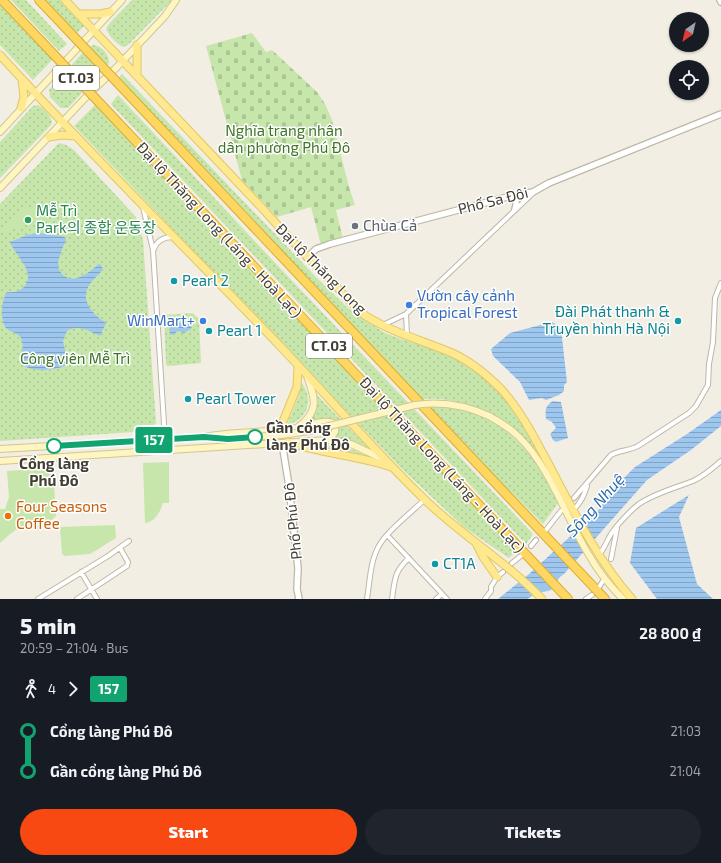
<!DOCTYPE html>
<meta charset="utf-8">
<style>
body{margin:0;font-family:"Exo 2","Noto Sans KR",sans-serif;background:#20242c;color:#f1f3f6;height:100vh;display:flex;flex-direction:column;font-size:15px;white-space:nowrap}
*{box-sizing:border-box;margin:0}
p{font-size:13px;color:#9ea1a6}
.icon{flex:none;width:22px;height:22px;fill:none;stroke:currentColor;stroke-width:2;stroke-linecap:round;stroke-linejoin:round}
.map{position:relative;height:599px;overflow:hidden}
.drawer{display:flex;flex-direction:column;background:#171b24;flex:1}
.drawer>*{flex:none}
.badge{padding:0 8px;border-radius:3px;font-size:14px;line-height:26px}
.needle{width:26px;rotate:214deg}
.controls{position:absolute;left:669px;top:12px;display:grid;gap:8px}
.controls a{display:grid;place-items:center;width:40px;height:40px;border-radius:50%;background:#171b24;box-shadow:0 1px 3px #0004;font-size:20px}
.map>.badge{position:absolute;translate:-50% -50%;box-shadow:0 0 0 2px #fff}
.legs{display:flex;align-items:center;gap:6px;height:44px;padding:0 20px;font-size:13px}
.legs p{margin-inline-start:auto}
.head{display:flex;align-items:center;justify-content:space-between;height:68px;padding:0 20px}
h1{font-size:22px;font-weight:800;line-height:30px}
.cta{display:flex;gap:8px;margin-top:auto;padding:8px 20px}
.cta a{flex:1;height:46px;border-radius:24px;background:#f94912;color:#fff;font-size:16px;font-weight:800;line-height:46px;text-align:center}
.cta a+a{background:#20242c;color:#f1f3f6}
ul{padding:0 20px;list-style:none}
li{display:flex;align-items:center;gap:14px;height:40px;font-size:15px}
li i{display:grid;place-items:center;width:6px;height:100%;margin:0 5px;background:currentColor}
li i::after{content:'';width:10px;height:10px;margin:-5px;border:3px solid;border-radius:50%;background:#171b24}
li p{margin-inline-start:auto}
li:first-child i{background:linear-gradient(#0000 50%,currentColor 0)}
li:last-child i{background:linear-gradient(currentColor 50%,#0000 0)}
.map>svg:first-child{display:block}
.grass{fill:url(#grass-dots)}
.cemetery{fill:url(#cemetery-stones)}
.garden{fill:#c7e6ab}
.water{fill:url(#water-rules)}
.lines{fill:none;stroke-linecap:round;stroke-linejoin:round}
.river{stroke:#9ec7ef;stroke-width:7}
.minor-casing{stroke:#bdb7a6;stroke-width:6}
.tertiary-casing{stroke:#bdb7a6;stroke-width:8}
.secondary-casing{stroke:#d2c693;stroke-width:8}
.primary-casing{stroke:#e3c760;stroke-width:9}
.motorway-casing{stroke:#dcac32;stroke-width:10}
.minor{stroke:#fff;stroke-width:4}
.tertiary{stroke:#fff;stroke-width:5.5}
.secondary{stroke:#fef5c0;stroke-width:6}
.primary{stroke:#fee890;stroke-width:7}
.motorway{stroke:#fdd762;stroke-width:8}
.secondary-bridge-casing{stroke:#d2c693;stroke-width:8;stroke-linecap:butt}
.motorway-bridge-casing{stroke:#dcac32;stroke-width:10;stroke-linecap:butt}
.secondary-bridge{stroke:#fef5c0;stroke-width:6}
.motorway-bridge{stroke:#fdd762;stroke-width:8}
.line-1-casing{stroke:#fff;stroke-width:9}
.line-1{stroke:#11a471;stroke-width:6}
.leisure-dot{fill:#2e9e5b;stroke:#fff;stroke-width:1.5}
.worship-dot{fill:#6b7280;stroke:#fff;stroke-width:1.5}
.culture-dot{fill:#0f9aa8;stroke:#fff;stroke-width:1.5}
.shop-dot{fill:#3f7fe0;stroke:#fff;stroke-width:1.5}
.stop-1-dot{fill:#fff;stroke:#11a471;stroke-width:2}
.food-dot{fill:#e8710a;stroke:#fff;stroke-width:1.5}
.labels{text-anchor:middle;stroke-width:3;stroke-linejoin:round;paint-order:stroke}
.shield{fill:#fff;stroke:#7b7870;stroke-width:1}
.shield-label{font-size:14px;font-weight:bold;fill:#433e33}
.park-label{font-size:15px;fill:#3e7427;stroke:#fff}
.street-label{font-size:15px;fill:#433e33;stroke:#fff}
.leisure-label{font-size:15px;fill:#27864d;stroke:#fff;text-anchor:start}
.worship-label{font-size:15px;fill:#5b616d;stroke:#fff;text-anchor:start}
.culture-label{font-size:15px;fill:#0d838f;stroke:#fff;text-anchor:start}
.shop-label{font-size:15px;fill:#366cbe;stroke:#fff;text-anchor:start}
.stop-label{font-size:15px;font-weight:bold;fill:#433e33;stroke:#fff;text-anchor:start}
.food-label{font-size:15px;fill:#c56008;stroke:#fff;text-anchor:start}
.water-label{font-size:16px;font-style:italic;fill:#2e6dae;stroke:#fff}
</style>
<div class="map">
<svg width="721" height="599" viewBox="0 0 721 599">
<defs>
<pattern id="grass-dots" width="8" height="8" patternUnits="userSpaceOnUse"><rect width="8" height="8" fill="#c7e6ab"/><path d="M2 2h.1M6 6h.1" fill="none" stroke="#acc694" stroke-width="1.8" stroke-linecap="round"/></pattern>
<pattern id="cemetery-stones" width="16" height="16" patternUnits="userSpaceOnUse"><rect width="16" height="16" fill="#c7e6ab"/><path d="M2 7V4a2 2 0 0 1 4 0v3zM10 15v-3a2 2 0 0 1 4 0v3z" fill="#acc694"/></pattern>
<pattern id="water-rules" width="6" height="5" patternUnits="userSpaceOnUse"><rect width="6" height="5" fill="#9ec7ef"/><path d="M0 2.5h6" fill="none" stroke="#82a3c2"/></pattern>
</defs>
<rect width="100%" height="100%" fill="#f2eee3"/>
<path class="grass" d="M11 0H26L67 44 59 51Z
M40 0H60L84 26 74 36Z
M132 0H172L129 44 124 47C117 45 109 36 106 29L109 24Z
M0 4 53 59 33 80 0 45Z
M93 45C101 45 110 55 109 63L68 108H61L50 97 49 90 86 49Z
M122 74 316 277 350 310 385 333 401 339 441 352 460 361 477 372 499 391 521 419 564 500C536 452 523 421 465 404 452 400 434 397 420 400L118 78Z
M118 95 279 267 533 534 526 544 111 104Z
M98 102 516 551 509 558 465 528 401 468 74 126Z
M37 105C43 106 50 115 52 121L51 125 0 178V142L33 106Z
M59 143 66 145 74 150 136 217 143 240 156 423 149 431 0 441V204Z
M192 313 197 317 199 320 201 363 168 366 166 365 164 315Z
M302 383C314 400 308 420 287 425L298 398Z
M317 395 367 447H366L349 440 334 438 338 432 339 426 308 423C316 414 319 406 317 395Z
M426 407C467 406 497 418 524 448 528 453 533 457 536 462 545 474 552 489 559 502L543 524Z
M321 445C338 445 354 448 368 457L308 446Z"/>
<path class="cemetery" d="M252 33 266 52 272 50 317 92 325 104 332 120 349 187 355 205 336 210 343 239 321 245 311 207 277 217 242 180 206 46Z"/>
<path class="garden" d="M39 205 47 209 48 217 46 222C30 222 19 226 5 233L3 230C9 217 25 207 39 205Z
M169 462V503H163C160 512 155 522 145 523L143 463Z
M53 468 56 516 39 531 32 523C18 526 10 534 0 543V509H5L9 497 7 471Z
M115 525 116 538 90 554 65 556 62 554 60 527Z"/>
<path class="water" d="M39 233 61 236 65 237 66 240C63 247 59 256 58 264 58 268 60 272 63 275 75 285 89 272 99 264H100L103 269C99 275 94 278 90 284 79 300 92 314 106 323L100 336C89 331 78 324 67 331L63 341 68 364C58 371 29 373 20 363 20 356 24 349 22 341 20 332 11 333 6 328 0 320 1 301 7 292 13 293 19 292 24 287 37 272 15 256 10 242L27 235Z
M552 322 557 325 561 329 567 382 564 385V391L559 395 546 400 542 398 529 400 520 382 493 356 491 349 510 333Z
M169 323H190L192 325 191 329 184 333 178 331 174 334 171 335H170Z
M553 401 561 402 568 438 556 442 553 440 550 434 556 428 552 422 546 419C545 410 545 406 553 401Z
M721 410V426L691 450 647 480 564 574 544 589 527 599H498L529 574 596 513 614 488 635 467 687 434Z
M689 495 679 517 697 584 713 599H657L630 563 636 528Z"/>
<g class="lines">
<path class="river" d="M536 590 549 587 555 578"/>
<g class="minor-casing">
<path id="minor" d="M143 207 153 250 165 439
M154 249C157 240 164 237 173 237
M406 314 407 335
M383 325 406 314 533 193
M574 498 611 455C619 450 629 451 638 446L689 413 696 406 708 385 709 364 713 342 715 298 721 283
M573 510C581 503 584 495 587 486
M546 530 561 511
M387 535 447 599
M531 546 536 540
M599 555C604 549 607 541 611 534 616 526 631 510 639 504 655 493 675 488 693 481 704 476 712 469 721 461
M611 559 617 528
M512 563 522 555
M81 572 97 599
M599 587 603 581
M38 599 108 556 129 541
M77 599 127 566 128 562 120 548
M367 599C370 581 370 560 380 544 388 530 412 512 424 500
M392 599C395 579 394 572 409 558
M436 599 442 594
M485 599 491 591V587L497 577 503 572
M586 599 592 595"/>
</g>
<g class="tertiary-casing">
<path id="tertiary" d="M720 0 721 2
M510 197C517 199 517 203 515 209
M307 258 316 249 330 244 507 197 533 192 549 183 721 114
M282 443 289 486 298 568 297 589 299 599"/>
</g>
<g class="secondary-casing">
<path id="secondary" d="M0 132 122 0
M0 188 88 95 117 67 165 16 176 0
M489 416C500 422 510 428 519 437 550 467 566 518 589 555 598 571 610 586 623 599
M298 427C320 411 315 398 307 376
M212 438 228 439
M0 449 204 437C235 431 266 433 297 428 307 426 325 419 333 423 338 431 334 435 328 440
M0 461 328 440 351 444 383 459"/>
</g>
<g class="primary-casing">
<path id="primary" d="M65 0 263 209C287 236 311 261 336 286 346 297 354 308 366 316 393 333 424 341 452 353 470 361 487 375 501 389 521 411 534 437 548 463 573 510 596 558 632 599
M78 14H100L110 12
M137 45V76
M0 55C90 154 186 248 279 345 326 394 370 446 419 494 457 533 505 560 542 599
M21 108 24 97 22 79
M49 137 62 135 76 136
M280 429 297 387 298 367
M288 442C322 454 357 455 391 467
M476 543 483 557 497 577"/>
</g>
<g class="motorway-casing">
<path id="motorway" d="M2 0 41 41
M39 0 61 23
M130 96 605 599
M111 115 568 599"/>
</g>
<use href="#minor" class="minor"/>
<use href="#tertiary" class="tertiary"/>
<use href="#secondary" class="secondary"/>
<use href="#primary" class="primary"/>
<use href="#motorway" class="motorway"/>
<g class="secondary-bridge-casing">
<path id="secondary-bridge" d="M228 439 282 435 309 431 415 405C441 401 465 405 489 416"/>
</g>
<g class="motorway-bridge-casing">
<path id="motorway-bridge" d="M61 23 130 96
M41 41 111 115"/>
</g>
<use href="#secondary-bridge" class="secondary-bridge"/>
<use href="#motorway-bridge" class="motorway-bridge"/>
</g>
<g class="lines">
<g class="line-1-casing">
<path id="line-1" d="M54 446 204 437 228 439 255 437"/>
</g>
<use href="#line-1" class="line-1"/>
</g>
<circle class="leisure-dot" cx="28" cy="220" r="4"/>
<circle class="worship-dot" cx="355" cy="226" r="4"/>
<g class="culture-dot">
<circle cx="174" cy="281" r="4"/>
<circle cx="678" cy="321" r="4"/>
<circle cx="209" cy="331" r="4"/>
<circle cx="188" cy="399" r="4"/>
<circle cx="435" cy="564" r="4"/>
</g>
<g class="shop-dot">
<circle cx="409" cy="305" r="4"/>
<circle cx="203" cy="321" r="4"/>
</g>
<g class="stop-1-dot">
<circle cx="255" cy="437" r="7"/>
<circle cx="54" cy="446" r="7"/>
</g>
<circle class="food-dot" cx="8" cy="516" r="4"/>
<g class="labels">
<g class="shield">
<rect x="53" y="66" width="46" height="24" rx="3"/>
<rect x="306" y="334" width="46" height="24" rx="3"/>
</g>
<g class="shield-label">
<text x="76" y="83">CT.03</text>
<text x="329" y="351">CT.03</text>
</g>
<g class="park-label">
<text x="284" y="136">Nghĩa trang nhân<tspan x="284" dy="17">dân phường Phú Đô</tspan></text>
<text x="75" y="364">Công viên Mễ Trì</text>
</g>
<g class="street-label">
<text transform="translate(493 201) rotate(-14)" y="5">Phố Sa Đôi</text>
<text transform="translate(219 230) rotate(47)" y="5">Đại lộ Thăng Long (Láng - Hoà Lạc)</text>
<text transform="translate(321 269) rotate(45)" y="5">Đại lộ Thăng Long</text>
<text transform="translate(442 465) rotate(47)" y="5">Đại lộ Thăng Long (Láng - Hoà Lạc)</text>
<text transform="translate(293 521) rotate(-96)" y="5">Phố Phú Đô</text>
</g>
<g class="leisure-label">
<text x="36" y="216">Mễ Trì<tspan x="36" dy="17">Park의 종합 운동장</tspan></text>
</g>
<g class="worship-label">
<text x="363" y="231">Chùa Cả</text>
</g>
<g class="culture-label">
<text x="182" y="286">Pearl 2</text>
<text x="670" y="317" text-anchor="end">Đài Phát thanh &amp;<tspan x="670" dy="17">Truyền hình Hà Nội</tspan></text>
<text x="217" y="336">Pearl 1</text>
<text x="196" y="404">Pearl Tower</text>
<text x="443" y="569">CT1A</text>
</g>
<g class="shop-label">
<text x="417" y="301">Vườn cây cảnh<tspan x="417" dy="17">Tropical Forest</tspan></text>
<text x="195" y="326" text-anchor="end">WinMart+</text>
</g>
<g class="stop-label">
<text x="266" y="433">Gần cổng<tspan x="266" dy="17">làng Phú Đô</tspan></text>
<text x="54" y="469" text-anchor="middle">Cổng làng<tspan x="54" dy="17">Phú Đô</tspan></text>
</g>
<g class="food-label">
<text x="16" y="512">Four Seasons<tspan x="16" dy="17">Coffee</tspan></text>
</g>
<g class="water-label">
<text transform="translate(595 505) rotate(-48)" y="6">Sông Nhuệ</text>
</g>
</g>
</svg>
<div class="controls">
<a><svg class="needle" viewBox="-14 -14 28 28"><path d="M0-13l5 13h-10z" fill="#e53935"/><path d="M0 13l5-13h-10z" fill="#9ea1a6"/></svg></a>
<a><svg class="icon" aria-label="locate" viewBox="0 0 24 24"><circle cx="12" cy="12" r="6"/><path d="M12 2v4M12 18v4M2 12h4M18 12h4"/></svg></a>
</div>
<b class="badge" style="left:154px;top:440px;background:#11a471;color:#fff">157</b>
</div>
<section class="drawer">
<div class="head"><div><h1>5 min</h1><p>20:59 – 21:04 · Bus</p></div><b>28 800 ₫</b></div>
<div class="legs"><svg class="icon" aria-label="walk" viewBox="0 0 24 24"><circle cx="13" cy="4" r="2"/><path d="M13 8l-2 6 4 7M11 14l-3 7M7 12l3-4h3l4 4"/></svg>4<svg class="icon" aria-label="forward" viewBox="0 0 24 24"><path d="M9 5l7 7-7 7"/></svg><b class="badge" style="background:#11a471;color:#fff">157</b></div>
<ul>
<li><i style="color:#11a471"></i><b>Cổng làng Phú Đô</b><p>21:03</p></li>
<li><i style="color:#11a471"></i><b>Gần cổng làng Phú Đô</b><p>21:04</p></li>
</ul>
<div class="cta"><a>Start</a><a>Tickets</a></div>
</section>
